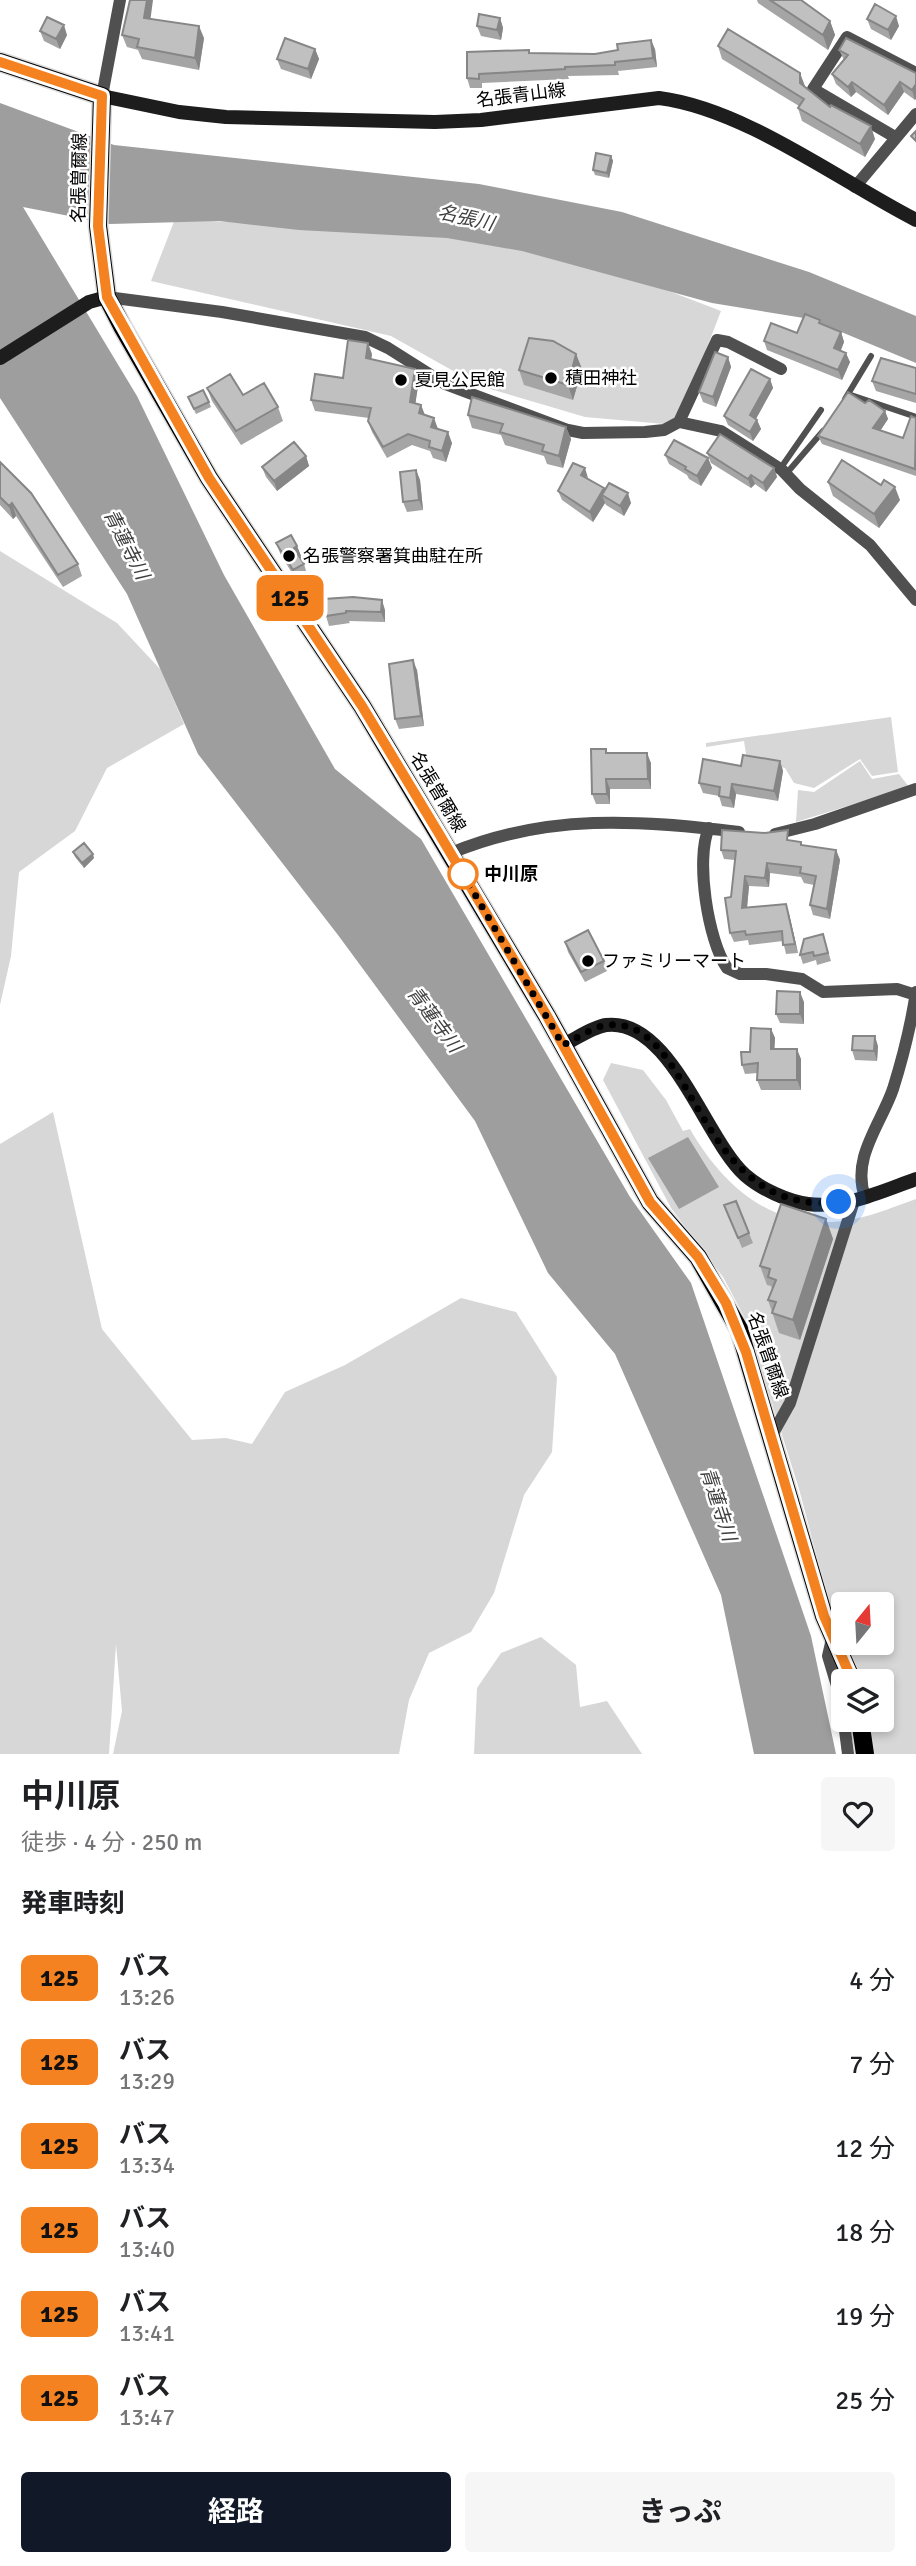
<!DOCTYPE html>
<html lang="ja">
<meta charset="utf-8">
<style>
body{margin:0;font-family:Signika,"Noto Sans JP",sans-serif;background:#f6f6f6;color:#202124;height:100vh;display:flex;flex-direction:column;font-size:26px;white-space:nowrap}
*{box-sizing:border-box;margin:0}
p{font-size:23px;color:#757577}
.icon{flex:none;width:38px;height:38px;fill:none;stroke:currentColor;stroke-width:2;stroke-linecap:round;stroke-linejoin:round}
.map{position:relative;height:1754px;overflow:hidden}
.drawer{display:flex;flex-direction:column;background:#fff;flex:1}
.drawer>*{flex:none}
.badge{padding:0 14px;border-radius:10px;font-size:24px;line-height:46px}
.needle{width:46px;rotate:18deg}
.tools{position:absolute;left:831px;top:1592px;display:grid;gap:14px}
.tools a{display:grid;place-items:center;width:63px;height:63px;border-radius:7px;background:#fff;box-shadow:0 4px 10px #0003;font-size:35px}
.you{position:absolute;width:35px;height:35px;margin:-18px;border:5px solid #fff;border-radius:50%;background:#1a73e8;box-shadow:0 0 0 10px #1a73e833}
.map>.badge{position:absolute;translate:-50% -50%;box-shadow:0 0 0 4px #fff}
h2{padding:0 21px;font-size:26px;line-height:63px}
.round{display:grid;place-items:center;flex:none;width:74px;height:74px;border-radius:7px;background:#f6f6f6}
.overview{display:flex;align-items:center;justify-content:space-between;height:119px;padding:0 21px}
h1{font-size:33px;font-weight:700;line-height:52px}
.cta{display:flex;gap:14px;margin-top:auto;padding:14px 21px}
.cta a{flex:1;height:80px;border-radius:7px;background:#111827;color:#fff;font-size:28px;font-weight:700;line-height:80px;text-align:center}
.cta a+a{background:#f6f6f6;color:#202124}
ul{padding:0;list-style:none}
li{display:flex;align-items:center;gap:21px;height:84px;padding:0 21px}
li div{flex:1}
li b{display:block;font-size:26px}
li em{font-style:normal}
li .badge{min-width:77px;font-weight:700;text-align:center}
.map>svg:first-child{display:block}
.green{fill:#d7d7d7}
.water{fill:#9e9e9e}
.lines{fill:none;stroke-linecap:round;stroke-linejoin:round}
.primary-casing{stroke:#dbdbdb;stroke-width:21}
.lane{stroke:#505050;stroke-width:6}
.street{stroke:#505050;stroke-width:12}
.secondary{stroke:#1d1d1d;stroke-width:14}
.primary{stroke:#000;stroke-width:18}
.wall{fill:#a5a5a5}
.shaded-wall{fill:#868686}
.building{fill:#c0c0c0;stroke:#868686;stroke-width:2}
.line-casing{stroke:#fff;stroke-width:16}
.line{stroke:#f58220;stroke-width:10}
.walk{stroke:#000;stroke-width:7;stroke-dasharray:0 12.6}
.poi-dot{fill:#000;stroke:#fff;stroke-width:2.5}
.stop-dot{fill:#fff;stroke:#f58220;stroke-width:3.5}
.labels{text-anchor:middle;stroke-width:5;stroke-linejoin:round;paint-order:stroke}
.street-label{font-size:18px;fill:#000;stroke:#fff}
.poi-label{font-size:18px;fill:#000;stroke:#fff;text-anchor:start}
.stop-label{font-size:18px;font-weight:bold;fill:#000;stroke:#fff;text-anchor:start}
.water-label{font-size:19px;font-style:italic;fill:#3f3f3f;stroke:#fff}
</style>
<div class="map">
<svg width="916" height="1754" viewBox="0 0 916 1754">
<rect width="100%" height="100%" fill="#fff"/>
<path class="green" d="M175 219 533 239 721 311 684 407 676 418 664 424 585 417 480 386 391 336 151 281Z
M0 551 117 623 161 670 184 724 107 768 75 831 19 872 11 956 0 1005Z
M891 717 898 772 872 776 860 759 814 788 794 783 785 768 747 760 744 741 706 747V743Z
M860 761 872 779 899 774 909 787 796 822 798 790 814 792Z
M611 1063 643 1070 666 1100 683 1131 690 1129C725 1190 779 1235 854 1219 875 1215 896 1206 916 1199V1754H874L870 1720H882V1682H863L846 1643H882V1605H844L843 1637 832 1613 799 1489 746 1320 723 1277 671 1208 603 1080Z
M53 1112 102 1329 192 1440 226 1438 252 1444 285 1392 345 1365 461 1298 516 1312 557 1377 552 1452 524 1495 494 1593 471 1632 429 1653 409 1700 399 1754H113L122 1711 116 1644 109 1754H0V1144Z
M541 1637 576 1665 580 1707 607 1701 642 1754H474L477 1688 501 1653Z"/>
<path class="water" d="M0 103 114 145 479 184 622 212 809 272 916 316V363L810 319 712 303 522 251 447 238 299 230 219 221 110 224 23 207 137 396 224 575 335 769 421 839 630 1197 691 1283 811 1636 836 1754H754L721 1595 615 1354 548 1273 475 1121 338 935 198 754 127 594 0 398Z
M688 1137 719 1187 679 1209 648 1158Z"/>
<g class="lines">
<g class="primary-casing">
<path id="primary" d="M0 62 102 96 98 226 107 297 123 328 209 478 362 706 547 1016 650 1202 698 1257 739 1329 824 1616 853 1682
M860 1720 865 1754"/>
</g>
<path class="lane" d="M848 394 916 417
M845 399 871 356
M780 469 821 410
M786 474 823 431"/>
<path class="street" d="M102 96 120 0
M895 137 813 89 847 37 916 73
M855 187 916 114
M107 297 222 312 365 337 388 348 445 384 568 430 583 433 645 432 664 430 679 422 721 431 782 470 800 489 870 545 916 600
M679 422 717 340 728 342 781 369
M709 828C695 858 708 941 727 968L740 974H766L802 979 823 992 897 989 916 995
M775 834 815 824 916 789
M451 853C547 813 639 820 739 832
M865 1197C851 1158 881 1124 893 1089 903 1057 911 1025 916 992
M772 1435 790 1403 854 1201
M833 1635 828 1656 841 1699 848 1754"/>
<path class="secondary" d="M102 96 179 112 226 117 435 122 481 120 659 98C745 109 838 180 916 220
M0 358 89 302 107 297
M563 1045C576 1039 592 1027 606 1025 670 1017 705 1139 745 1175 761 1189 787 1201 808 1204 845 1209 882 1191 916 1179"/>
<use href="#primary" class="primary"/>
</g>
<path class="wall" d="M757 0H801L830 21 835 35 828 50 758 3Z
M500 18 503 28 501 40 481 36 477 26Z
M151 19 204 38 199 70 142 59 138 50 127 47 122 35Z
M867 19 899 26 891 40 871 29Z
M40 31 67 35 60 49 44 41Z
M718 46 805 87 830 107 875 139 865 157 802 121 798 108 799 106 722 59Z
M315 49 319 59 311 79 281 69 277 59Z
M655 49 657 67 618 71 619 75 568 76 569 79 482 83V88H470L467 78 530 53 595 54Z
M839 50 916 73 915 100 904 92 888 115 856 92 851 97 836 84 832 74 844 60Z
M611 156 613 161 609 178 595 175 593 170Z
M822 325 841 332 844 342 841 350 850 362 842 380 767 350 764 341 797 333Z
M372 354 371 359 415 369 419 380 415 403 421 405 425 415 452 443 446 462 433 458 430 451 412 445 387 458 372 432 368 421 369 418 315 411 311 400 343 378Z
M576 354 582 369 573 400 524 385 519 370Z
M728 357 731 367 716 407 703 402 699 392Z
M916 368V403L876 391 872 381Z
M770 379 773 388 756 419 757 420 761 429 753 441 728 425 724 416Z
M207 388 243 395 278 407 283 421 241 445 212 401Z
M188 397 209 402 211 407 196 414Z
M865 403 885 411 888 419 880 431 903 438 916 418V476L822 444 818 436Z
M468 415 566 427 571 439 563 468 547 464 544 456 505 445 501 435 472 428Z
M707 453 774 468 777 477 766 492 755 484 751 488 711 463Z
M665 455 708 458 712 468 701 486 689 479 687 475 669 464Z
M306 456 309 466 277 491 266 477 262 467Z
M0 462 78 564 82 576 63 587 16 516 13 519 0 505Z
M416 470 420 480 423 510 407 512 403 502Z
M588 479 605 490 631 503 624 516 606 505 605 503 593 522 562 500 558 491Z
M828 482 900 500 879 528 833 496Z
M276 543 297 546 301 556 300 557 304 564 307 574 296 580 280 553Z
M324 599 385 610V622L349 621 350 623 329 626 326 616Z
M417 670 424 726 399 729 395 719Z
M607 753 651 763V789H610V804H596L592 794Z
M780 761 783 771 778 801 736 794 734 808 722 806 719 796 703 793 699 783 741 766Z
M791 840 803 846 836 850 840 860 830 919 813 915 810 905 814 885 804 883 801 877 770 873 769 887 749 886 747 908 789 914 798 953 786 954 783 941 749 945 748 940 734 942 730 933 731 897 735 860 724 859 721 850Z
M73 852 94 858 84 868 75 857Z
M823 934 831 961 817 965 816 960 803 964 800 955Z
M565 942 604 961 607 971 585 982 568 952Z
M804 1002V1024L780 1023 776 1014Z
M771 1029 775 1038 774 1049 801 1059V1090H761L757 1080 758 1073 745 1074 742 1065 750 1052Z
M878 1046 877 1061 855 1060 852 1050Z
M724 1205 749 1233 753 1243 742 1248Z
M826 1219 833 1239 800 1340 779 1333 768 1300 772 1289 771 1286 767 1285 760 1266Z"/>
<path class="shaded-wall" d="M147 0H153L149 30 144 18Z
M896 16 899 26 891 40 888 30Z
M500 18 503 28 501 40 497 30Z
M830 21 835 35 828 50 823 35Z
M64 25 67 35 60 49 56 39Z
M199 26 204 38 199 70 195 58Z
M651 40 655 49 657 67 653 58Z
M315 49 319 59 311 79 308 69Z
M800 73 805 86 804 96 800 83Z
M852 82 856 92 851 97 848 87Z
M900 82 904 92 888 115 884 105Z
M916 84V99L915 100 912 90Z
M871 126 875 139 865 157 860 144Z
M611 156 613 161 609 178 607 173Z
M841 332 844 342 838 357 834 348Z
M368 343 372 354 370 368 366 358Z
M846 353 850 362 842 380 838 370Z
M576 354 582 369 573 400 568 385Z
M728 357 731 367 716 407 713 397Z
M415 369 419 380 414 413 410 402Z
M770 379 773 388 753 424 750 415Z
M421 405 425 416 419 413Z
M885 411 888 419 876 437 873 428Z
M434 418 438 429 431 427Z
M757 420 761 429 753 441 750 432Z
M566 427 571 439 563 468 559 456Z
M448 432 452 443 446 462 442 451Z
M306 456 309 466 277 491 274 481Z
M708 458 712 468 701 486 697 476Z
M585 468 588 478 581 475Z
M774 468 777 477 766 492 763 483Z
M416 470 420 480 423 510 419 500Z
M751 475 755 484 751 488 748 479Z
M895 487 900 500 879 528 874 514Z
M604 488 608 498 602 495 605 503 593 522 590 512Z
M628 493 631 503 624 516 620 506Z
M12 503 16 516 13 519 9 506Z
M297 546 301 556 298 558 294 548Z
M382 600 385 610V622L381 612Z
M413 660 417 670 424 726 421 716Z
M647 753 651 763V789L648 779Z
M780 761 783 771 778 801 774 791Z
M606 779 610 789V804L607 794Z
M732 784 736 794 734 808 730 798Z
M836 850 840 860 830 919 827 909Z
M93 854 94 858 84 868 82 863Z
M767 863 770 873 769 887 765 878Z
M745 876 749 886 746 918 742 908Z
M786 904 789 914 798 953 795 944Z
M800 992 804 1002V1024L800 1014Z
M771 1029 775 1038 774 1058 771 1049Z
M875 1036 878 1046 877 1061 874 1051Z
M797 1049 801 1059V1090L797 1080Z
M826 1219 833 1239 800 1340 793 1320Z"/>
<path class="building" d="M130 0H147L144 18 199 26 195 58 137 47 139 39 122 35Z
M770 0H801L830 21 823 35Z
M875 4 896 16 888 30 867 19Z
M479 14 500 18 497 30 477 26Z
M47 17 64 25 56 39 40 31Z
M728 29 800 73V83L830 107 831 105 871 126 860 144 798 108 804 99 718 46Z
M285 38 315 49 308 69 277 59Z
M846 38 916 73V84L912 90 900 82 884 105 852 82 848 87 832 74 848 55 839 50Z
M651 40 653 58 615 62V65L565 67V69L479 74V79L467 78V52L529 50V53L595 54 618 50 617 44Z
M916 131V141L911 136Z
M596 153 611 156 607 173 593 170Z
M805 314 820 320 819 323 841 332 834 348 846 353 838 370 764 341 771 323 797 333Z
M529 338 553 341 576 354 568 385 519 370Z
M348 340 368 343 366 358 415 369 410 402 421 405 419 413 434 418 431 427 448 432 442 451 429 447 430 441 408 434 383 447 368 421 371 408 311 400 315 374 343 378Z
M715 352 728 357 713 397 699 392Z
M881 358 916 368V394L872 381Z
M751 369 770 379 750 415 757 420 750 432 724 416Z
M230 374 243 395 264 383 278 407 236 431 207 388Z
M203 390 209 402 194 409 188 397Z
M848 392 865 403 869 400 885 411 873 428 903 438 911 416 916 418 915 469 818 436Z
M472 397 566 427 559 456 542 451 544 445 500 432 503 424 468 415Z
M720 434 774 468 763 483 751 475 748 479 707 453Z
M674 440 708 458 697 476 685 469 686 467 665 455Z
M294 442 306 456 274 481 262 467Z
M842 460 881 485 884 480 895 487 874 514 828 482Z
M0 462 31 493 78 564 58 575 12 503 9 506 0 497Z
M573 463 585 468 581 475 604 488 590 512 558 491Z
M416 470 419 500 403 502 400 472Z
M609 483 628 493 620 506 602 495Z
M291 535 297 546 294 548 304 564 293 570 276 543Z
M353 597 382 600 381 612 346 611V613L326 616 324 599Z
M413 660 421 716 395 719 389 664Z
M591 749H606V753H647L648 779H606L607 794H592Z
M743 755 780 761 774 791 732 784 730 798 719 796 720 787 699 783 703 759 741 766Z
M722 830 765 833 788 830 787 840 801 842V845L836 850 827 909 810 905 816 876 800 873 801 867 767 863 765 878 745 876 742 908 786 904 795 944 783 945 782 931 746 935 745 931 730 933 725 898 731 897 736 851 721 850Z
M84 843 93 854 82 863 73 852Z
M588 930 604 961 581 972 565 942Z
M823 934 828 953 814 956 813 952 800 955 804 939Z
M777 991 800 992V1014H776Z
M751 1028 771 1029V1049H797V1080H757L758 1063 742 1065 741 1052H750Z
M853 1036H875L874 1051 852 1050Z
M736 1201 749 1233 738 1238 724 1205Z
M781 1204 826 1219 793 1320 772 1313 776 1302 768 1300 776 1280 768 1277 770 1269 760 1266Z"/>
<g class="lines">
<g class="line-casing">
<path id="line" d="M0 62 102 96 98 226 107 297 209 478 362 706 438 832 547 1016 650 1202 698 1257 726 1303 746 1352 824 1616 853 1682"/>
</g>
<use href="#line" class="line"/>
<path class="walk" d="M463 874 563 1045C576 1039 592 1027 607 1025 697 1015 693 1218 839 1202"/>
</g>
<g class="poi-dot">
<circle cx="551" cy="378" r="7"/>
<circle cx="401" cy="380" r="7"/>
<circle cx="289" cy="556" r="7"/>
<circle cx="588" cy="961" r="7"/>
</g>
<circle class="stop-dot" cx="463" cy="874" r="14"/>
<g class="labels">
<g class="street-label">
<text transform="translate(521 95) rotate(-7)" y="6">名張青山線</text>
<text transform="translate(79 178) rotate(-89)" y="6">名張曽爾線</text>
<text transform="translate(438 792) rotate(59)" y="6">名張曽爾線</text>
<text transform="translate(768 1355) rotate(71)" y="6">名張曽爾線</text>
</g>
<g class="poi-label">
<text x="565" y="384">積田神社</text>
<text x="415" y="386">夏見公民館</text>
<text x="303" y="562">名張警察署箕曲駐在所</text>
<text x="602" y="967">ファミリーマート</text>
</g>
<g class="stop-label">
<text x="484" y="880">中川原</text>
</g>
<g class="water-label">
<text transform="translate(466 217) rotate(13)" y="7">名張川</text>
<text transform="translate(127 544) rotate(63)" y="7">青蓮寺川</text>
<text transform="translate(435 1019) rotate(53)" y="7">青蓮寺川</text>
<text transform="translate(719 1504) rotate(72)" y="7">青蓮寺川</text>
</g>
</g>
</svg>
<div class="tools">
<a><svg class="needle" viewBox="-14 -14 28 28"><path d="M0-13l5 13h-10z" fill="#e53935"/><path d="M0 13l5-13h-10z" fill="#757577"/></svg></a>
<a><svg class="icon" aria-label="layers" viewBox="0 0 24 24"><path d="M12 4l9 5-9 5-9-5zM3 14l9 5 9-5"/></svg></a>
</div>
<div class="you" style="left:839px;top:1202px"></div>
<b class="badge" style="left:290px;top:598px;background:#f58220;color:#111">125</b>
</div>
<section class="drawer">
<div class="overview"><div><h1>中川原</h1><p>徒歩 · 4 分 · 250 m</p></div><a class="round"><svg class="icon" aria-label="heart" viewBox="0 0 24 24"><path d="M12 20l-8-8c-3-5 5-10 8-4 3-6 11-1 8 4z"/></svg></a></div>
<h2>発車時刻</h2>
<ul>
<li><span class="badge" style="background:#f58220;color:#111">125</span><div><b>バス</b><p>13:26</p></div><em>4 分</em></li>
<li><span class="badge" style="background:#f58220;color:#111">125</span><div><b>バス</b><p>13:29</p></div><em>7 分</em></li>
<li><span class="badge" style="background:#f58220;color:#111">125</span><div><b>バス</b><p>13:34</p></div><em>12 分</em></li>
<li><span class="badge" style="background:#f58220;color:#111">125</span><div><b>バス</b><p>13:40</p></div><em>18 分</em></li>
<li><span class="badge" style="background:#f58220;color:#111">125</span><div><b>バス</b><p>13:41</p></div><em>19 分</em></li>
<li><span class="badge" style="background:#f58220;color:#111">125</span><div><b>バス</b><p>13:47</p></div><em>25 分</em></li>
</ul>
<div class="cta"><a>経路</a><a>きっぷ</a></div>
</section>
